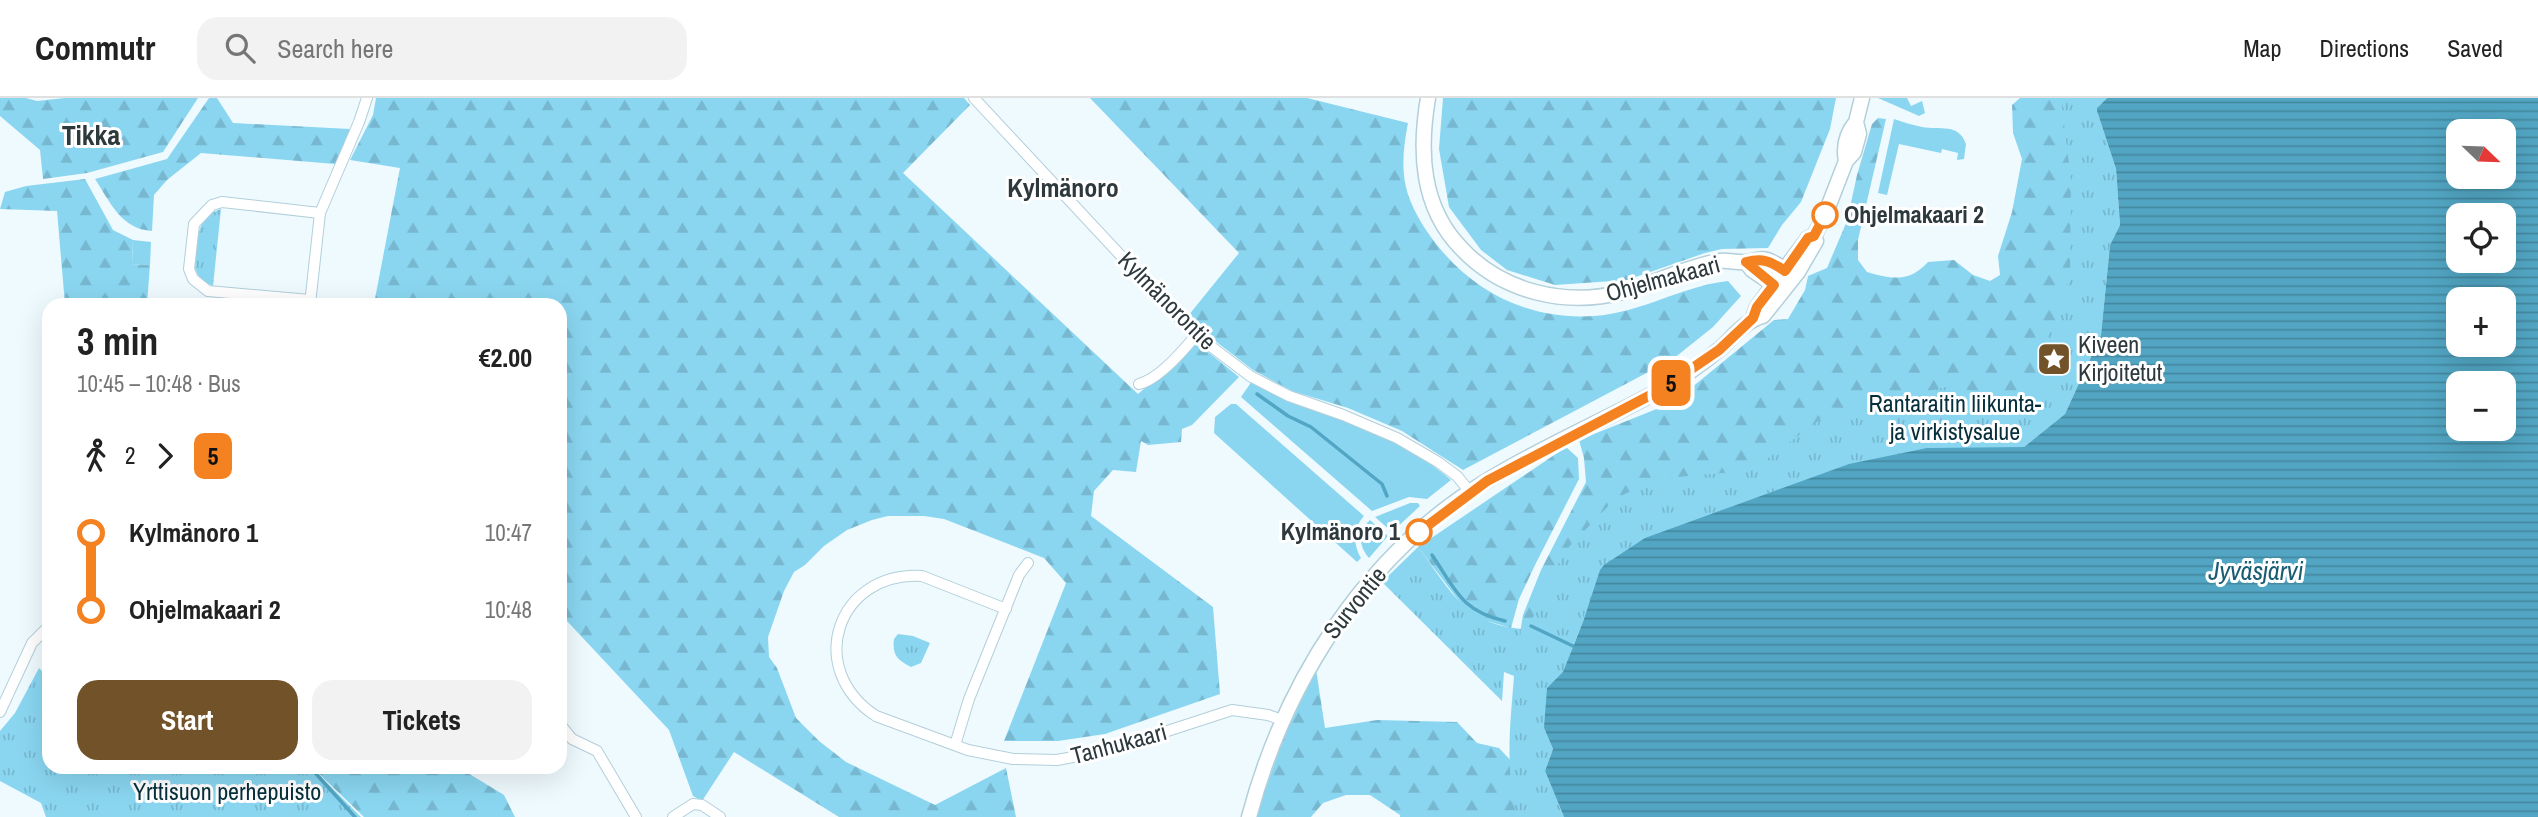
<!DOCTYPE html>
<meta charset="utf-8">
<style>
body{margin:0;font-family:"Archivo Narrow",sans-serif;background:#f2f2f2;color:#222;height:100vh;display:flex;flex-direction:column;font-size:26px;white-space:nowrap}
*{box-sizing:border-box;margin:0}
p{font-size:23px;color:#767676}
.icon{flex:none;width:38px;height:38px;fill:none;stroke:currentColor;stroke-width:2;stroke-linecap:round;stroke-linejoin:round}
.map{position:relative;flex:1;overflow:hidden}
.side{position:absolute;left:42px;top:200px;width:525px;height:476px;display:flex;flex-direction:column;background:#fff;border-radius:21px;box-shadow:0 7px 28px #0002}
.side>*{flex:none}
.badge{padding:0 14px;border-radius:10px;font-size:24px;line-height:46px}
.needle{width:46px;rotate:113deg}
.fabs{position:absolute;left:2446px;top:21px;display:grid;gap:14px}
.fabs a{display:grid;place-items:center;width:70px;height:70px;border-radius:14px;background:#fff;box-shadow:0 7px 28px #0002;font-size:35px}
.map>.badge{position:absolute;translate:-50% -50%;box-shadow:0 0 0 4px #fff}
.legs{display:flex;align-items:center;gap:10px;height:77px;padding:0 35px;font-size:23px}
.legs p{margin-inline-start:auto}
.overview{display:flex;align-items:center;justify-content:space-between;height:119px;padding:0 35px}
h1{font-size:38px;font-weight:700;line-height:52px}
.cta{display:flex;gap:14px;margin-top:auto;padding:14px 35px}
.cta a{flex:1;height:80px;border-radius:21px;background:#725329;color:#fff;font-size:28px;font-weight:700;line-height:80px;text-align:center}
.cta a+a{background:#f2f2f2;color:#222}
ul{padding:0 35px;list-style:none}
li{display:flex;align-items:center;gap:24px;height:77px;font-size:26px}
li i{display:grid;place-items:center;width:10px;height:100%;margin:0 9px;background:currentColor}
li i::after{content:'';width:18px;height:18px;margin:-9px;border:5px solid;border-radius:50%;background:#fff}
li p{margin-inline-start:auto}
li:first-child i{background:linear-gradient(#0000 50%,currentColor 0)}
li:last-child i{background:linear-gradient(currentColor 50%,#0000 0)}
header{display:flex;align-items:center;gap:42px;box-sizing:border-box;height:98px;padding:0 35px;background:#fff;border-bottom:2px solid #e0e0e0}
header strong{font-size:33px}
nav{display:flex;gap:38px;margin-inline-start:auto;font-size:24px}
.search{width:490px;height:63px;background:#f2f2f2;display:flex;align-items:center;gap:18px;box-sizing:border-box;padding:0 24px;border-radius:21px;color:#767676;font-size:26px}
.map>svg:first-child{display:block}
.grass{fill:#8ad6f1}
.forest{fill:url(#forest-firs)}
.park{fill:url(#park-tufts)}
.water{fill:url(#water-rules);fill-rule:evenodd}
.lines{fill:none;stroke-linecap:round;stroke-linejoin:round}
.stream{stroke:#52a6c3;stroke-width:3.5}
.street-casing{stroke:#b2cfda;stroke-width:12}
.secondary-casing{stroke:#b2cfda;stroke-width:17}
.street{stroke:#fff;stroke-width:10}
.secondary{stroke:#fff;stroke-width:14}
.line-1-casing{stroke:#fff;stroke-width:16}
.line-1{stroke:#f58220;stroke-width:10}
.stop-1-dot{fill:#fff;stroke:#f58220;stroke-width:3.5}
.labels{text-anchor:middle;stroke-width:6;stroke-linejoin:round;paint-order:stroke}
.stop-label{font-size:24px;font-weight:bold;fill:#2d393d;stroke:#fff;text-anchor:start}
.street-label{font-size:24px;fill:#2d393d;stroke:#fff}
.poi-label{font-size:24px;fill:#2d393d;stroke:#fff;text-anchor:start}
.park-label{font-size:24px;fill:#062f3c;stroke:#fff}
.neighbourhood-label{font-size:26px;font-weight:bold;fill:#2d393d;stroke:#fff}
.water-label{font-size:26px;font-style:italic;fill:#195d72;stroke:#fff}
.quarter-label{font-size:28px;font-weight:bold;fill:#2d393d;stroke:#fff}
</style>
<header>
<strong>Commutr</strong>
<div class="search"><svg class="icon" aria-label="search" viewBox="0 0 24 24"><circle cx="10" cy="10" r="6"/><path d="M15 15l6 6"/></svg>Search here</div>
<nav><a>Map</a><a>Directions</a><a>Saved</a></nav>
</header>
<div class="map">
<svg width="2538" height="719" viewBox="0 0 2538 719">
<defs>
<pattern id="forest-firs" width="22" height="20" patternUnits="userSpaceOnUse" patternTransform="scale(1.75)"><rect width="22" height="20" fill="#8ad6f1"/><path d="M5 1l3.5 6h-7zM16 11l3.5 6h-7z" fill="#77b8d0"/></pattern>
<pattern id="park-tufts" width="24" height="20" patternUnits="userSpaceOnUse" patternTransform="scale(1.75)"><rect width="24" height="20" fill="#8ad6f1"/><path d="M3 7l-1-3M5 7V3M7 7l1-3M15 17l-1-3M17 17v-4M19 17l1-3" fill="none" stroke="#77b8d0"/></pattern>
<pattern id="water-rules" width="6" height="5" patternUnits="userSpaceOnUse" patternTransform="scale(1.75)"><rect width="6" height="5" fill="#52a6c3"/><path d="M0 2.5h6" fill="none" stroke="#4488a0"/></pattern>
</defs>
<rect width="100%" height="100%" fill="#effaff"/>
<path class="grass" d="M1878 0H1907L1911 8 1922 3 1925 15 1919 18Z
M1894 21C1903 24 1912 27 1922 29 1940 32 1959 25 1966 46L1964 61 1957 62 1958 55 1942 51 1941 55 1899 46 1887 97 1878 95Z
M133 142 151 144 150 167 132 166Z
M1252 283C1313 309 1402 338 1451 382L1427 401 1409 399 1372 413 1241 299Z
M1231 306H1236L1364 418C1353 430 1353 447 1361 460L1357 464 1214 335 1215 319Z
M1410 405H1418L1420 408 1392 434 1375 419Z
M1370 422 1388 438 1369 460C1358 447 1358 433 1370 422Z"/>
<path class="forest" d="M0 0H26L37 3 65 0H198L163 54 87 75 43 81 40 52 0 18Z
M209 0H217L233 25 350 31 335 66 201 55 167 82 154 97 152 133C121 131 110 104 95 81L167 61Z
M376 0H964L970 7 903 75 1138 296 1197 245 1239 279 1192 327 1182 331 1181 344 1148 347 1141 343 1136 374 1113 372 1094 393 1091 418 1213 509 1220 596 1105 636 1058 643H1004L1066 485 1044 460 944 421 924 418H888L872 422 847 432 824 448 805 467 794 474 784 493 768 539 769 559 777 570 796 620 819 643 846 664 935 707 1006 670 1016 719H839L734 654 702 703 693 698 669 632 566 522 560 519V206H374L400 70 350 62 373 17Z
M1090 0H1307L1408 25C1404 46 1401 67 1406 89 1409 103 1418 120 1426 132 1464 189 1524 223 1594 218 1641 215 1682 188 1728 183L1741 198 1713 229 1673 261 1463 372 1402 333 1348 310 1292 293 1253 272 1201 232 1188 218 1239 155Z
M1443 0H1836L1830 31 1801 104 1782 127 1768 150 1722 151 1705 155 1627 182 1555 187 1507 172 1481 152 1449 109 1439 51Z
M2020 0H2107L2099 7 2065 316 1584 521 1561 577 1515 565 1523 517 1541 472 1586 384 1584 360 1579 342 1674 304 1774 222 1788 221 1805 192 1808 178 1827 170 1847 123 1857 77 1872 26 1878 20 1886 21 1858 142V162L1867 174C1892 181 1909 185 1928 164L1954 162 1973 177 1990 183 2000 177 1998 158 2012 114 2022 61 2013 35 2012 7Z
M85 81 113 132 133 142 132 166 150 167 147 206H65L57 113 0 111 5 94 26 88Z
M1566 349 1578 360 1579 381 1535 467 1519 501 1511 530 1481 521 1465 511 1418 449Z
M1316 571 1325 630 1377 622 1457 624 1477 645 1499 650 1564 719H1400V717L1370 697H1346L1323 705 1311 719H1257L1256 717 1289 625Z
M312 669H458L504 697 515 719H364Z"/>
<path class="park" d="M2061 0H2107L2097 10V13L2116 71 2120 127 2110 147 2101 237 2065 316 2024 349 1849 366 1645 440 1604 467 1600 472 1544 630 1553 651 1545 673 1564 719H1517C1505 667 1510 630 1514 578L1504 574 1502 603 1382 484 1418 449C1450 491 1463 525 1521 531L1518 558 1542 496 1566 452 1615 401 1655 381 1734 374 1760 366 1825 318 1946 289 1981 294 2010 301 2025 299 2039 285 2037 267 2044 245 2059 217 2070 177 2071 83Z
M221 111 213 188C204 184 198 180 195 170 197 146 194 120 221 111Z
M898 536 913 538 930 545 921 565 911 569C897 562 892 557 894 541Z
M39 570 49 580V668L311 669 361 719H46L41 705 0 683V633L15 615Z"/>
<path class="water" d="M2107 0H2538V719H1564L1545 673 1553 651 1544 630 1547 590 1563 574 1584 521 1600 472 1604 467 1645 440 1849 366 1927 350 2024 349 2065 316 2101 237 2110 147 2120 127 2116 71 2097 13V10ZM2459 33H2504V79H2459ZM2459 117H2504V163H2459ZM2459 201H2504V247H2459ZM2459 285H2504V331H2459Z"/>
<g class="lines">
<path class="stream" d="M1257 296 1288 318 1311 329 1382 386 1387 398
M1432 457C1456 492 1461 513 1505 523
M1531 528 1573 548
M309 668 355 719"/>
<g class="street-casing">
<path id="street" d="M974 0 1192 234 1250 278 1289 298 1343 317 1397 340 1438 364 1457 378 1470 394
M310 202 208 193 193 181 189 171 194 126 212 107 222 104 320 115
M310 206 320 115 359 24 367 0
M1139 286C1159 281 1183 253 1196 237
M1006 511 922 478C837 473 804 571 876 618L968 652 1013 661 1057 662 1106 653 1232 612 1268 617 1282 622
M0 614 32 545 49 528
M560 626 572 641 597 653 636 719
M955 647 969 601 1019 477 1028 465
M673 719 693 706 702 707 720 719"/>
</g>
<g class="secondary-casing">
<path id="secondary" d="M1428 0C1419 53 1421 109 1461 150 1502 194 1565 209 1623 194 1655 185 1686 169 1719 163 1729 162 1737 165 1746 164 1754 164 1759 159 1767 162 1777 165 1786 173 1794 179
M1846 63C1843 48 1846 36 1856 24
M1746 164 1752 172 1780 191
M1753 220 1757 209 1808 140 1814 138 1825 117 1846 63 1854 54 1859 36 1856 24 1862 0
M1249 719C1285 584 1364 458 1485 384 1541 349 1602 324 1660 292 1680 281 1703 265 1721 250 1734 238 1746 222 1763 218L1798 174 1816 143 1814 138"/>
</g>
<use href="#street" class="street"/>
<use href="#secondary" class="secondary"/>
</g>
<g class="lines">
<g class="line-1-casing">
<path id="line-1" d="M1419 434 1487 383 1662 291 1719 252 1753 220 1757 209 1774 187 1746 164C1763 160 1770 163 1785 173L1808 140 1814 138 1825 117"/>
</g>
<use href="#line-1" class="line-1"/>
</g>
<defs>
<g id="sight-square" transform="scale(1.75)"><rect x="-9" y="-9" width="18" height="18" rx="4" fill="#725329" stroke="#fff"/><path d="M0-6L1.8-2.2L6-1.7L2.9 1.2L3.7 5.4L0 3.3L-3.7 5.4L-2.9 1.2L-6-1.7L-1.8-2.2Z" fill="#fff"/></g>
</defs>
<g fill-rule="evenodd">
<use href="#sight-square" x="2054" y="261"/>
</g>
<g class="stop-1-dot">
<circle cx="1825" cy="117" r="12"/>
<circle cx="1419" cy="434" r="12"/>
</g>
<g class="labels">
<g class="stop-label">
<text x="1844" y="125">Ohjelmakaari 2</text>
<text x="1400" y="442" text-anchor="end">Kylmänoro 1</text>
</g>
<g class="street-label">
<text transform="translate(1663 181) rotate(-15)" y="8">Ohjelmakaari</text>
<text transform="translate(1167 203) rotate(45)" y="8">Kylmänorontie</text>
<text transform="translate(1355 505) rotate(-51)" y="8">Survontie</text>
<text transform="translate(1119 646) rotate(-15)" y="8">Tanhukaari</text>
</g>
<g class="poi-label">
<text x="2078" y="255">Kiveen<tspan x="2078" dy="28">Kirjoitetut</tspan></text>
</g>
<g class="park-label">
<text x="1955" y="314">Rantaraitin liikunta-<tspan x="1955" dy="28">ja virkistysalue</tspan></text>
<text x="227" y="702">Yrttisuon perhepuisto</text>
</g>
<g class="neighbourhood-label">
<text x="1063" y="99">Kylmänoro</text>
</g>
<g class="water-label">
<text x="2256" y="482">Jyväsjärvi</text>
</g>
<g class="quarter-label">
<text x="91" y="47">Tikka</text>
</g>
</g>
</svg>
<div class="fabs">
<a><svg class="needle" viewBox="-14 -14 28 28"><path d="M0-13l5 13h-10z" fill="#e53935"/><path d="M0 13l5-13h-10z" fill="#767676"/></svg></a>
<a><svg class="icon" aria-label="locate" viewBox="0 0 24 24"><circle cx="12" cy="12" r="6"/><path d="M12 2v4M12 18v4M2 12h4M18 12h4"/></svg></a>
<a>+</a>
<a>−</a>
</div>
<b class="badge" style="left:1671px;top:285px;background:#f58220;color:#111">5</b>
<section class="side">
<div class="overview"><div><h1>3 min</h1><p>10:45 – 10:48 · Bus</p></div><b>€2.00</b></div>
<div class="legs"><svg class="icon" aria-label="walk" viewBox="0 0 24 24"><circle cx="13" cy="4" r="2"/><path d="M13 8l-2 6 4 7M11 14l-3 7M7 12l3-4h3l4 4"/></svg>2<svg class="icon" aria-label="forward" viewBox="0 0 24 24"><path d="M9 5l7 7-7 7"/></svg><b class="badge" style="background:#f58220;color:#111">5</b></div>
<ul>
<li><i style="color:#f58220"></i><b>Kylmänoro 1</b><p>10:47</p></li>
<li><i style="color:#f58220"></i><b>Ohjelmakaari 2</b><p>10:48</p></li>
</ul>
<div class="cta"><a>Start</a><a>Tickets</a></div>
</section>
</div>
